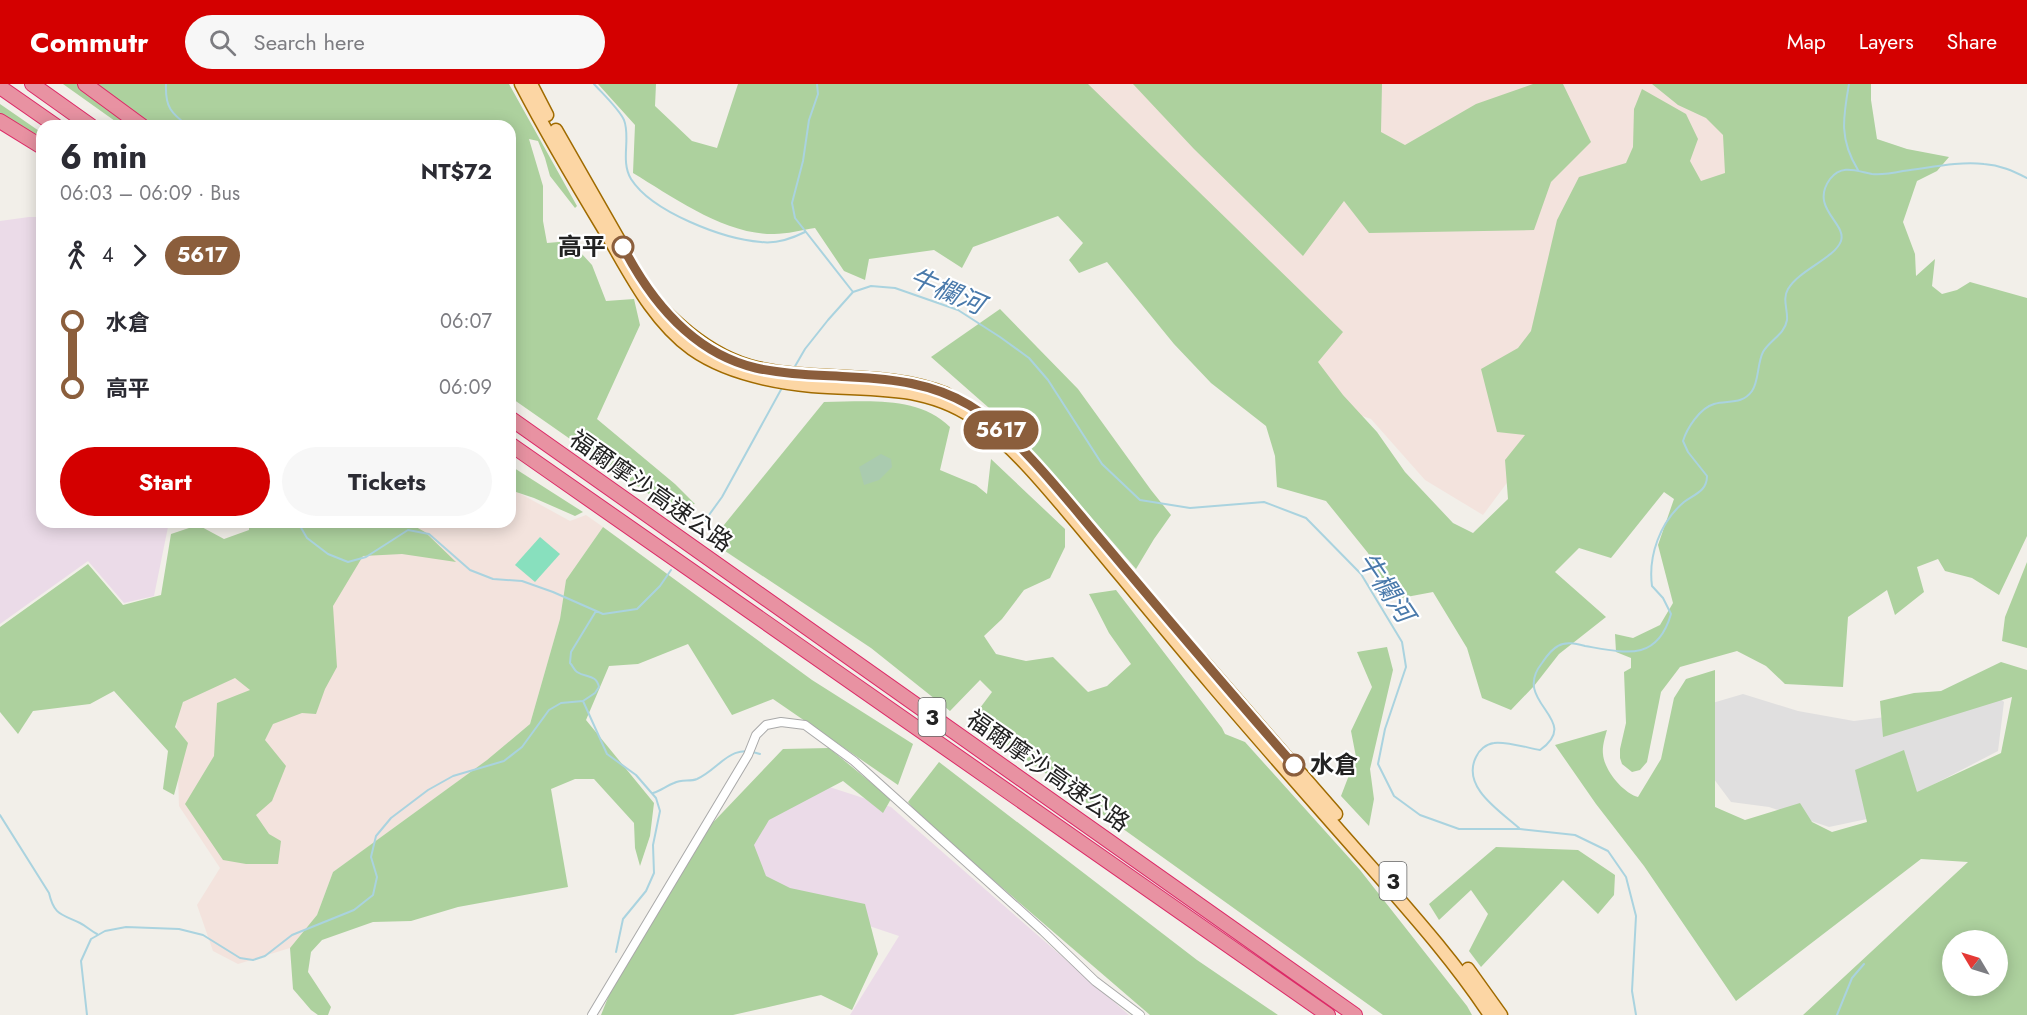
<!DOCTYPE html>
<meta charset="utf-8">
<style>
body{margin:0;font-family:Jost,"Noto Sans TC",sans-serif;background:#f7f7f7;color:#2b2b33;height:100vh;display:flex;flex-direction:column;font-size:22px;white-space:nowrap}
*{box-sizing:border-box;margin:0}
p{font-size:20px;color:#7c7c81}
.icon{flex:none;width:33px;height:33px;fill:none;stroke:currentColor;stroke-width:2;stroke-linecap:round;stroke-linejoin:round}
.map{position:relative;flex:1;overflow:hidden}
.details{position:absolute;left:36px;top:36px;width:480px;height:408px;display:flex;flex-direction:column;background:#fff;border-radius:18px;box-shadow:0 3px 15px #0003}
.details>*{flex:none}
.badge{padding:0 12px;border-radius:20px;font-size:21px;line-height:39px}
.needle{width:39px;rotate:308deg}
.tools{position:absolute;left:1942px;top:846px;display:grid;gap:12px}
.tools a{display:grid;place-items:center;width:66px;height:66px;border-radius:50%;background:#fff;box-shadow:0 3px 15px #0003;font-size:30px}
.map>.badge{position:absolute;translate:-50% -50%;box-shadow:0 0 0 3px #fff}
.legs{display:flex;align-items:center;gap:9px;height:66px;padding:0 24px;font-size:20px}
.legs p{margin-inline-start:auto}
.overview{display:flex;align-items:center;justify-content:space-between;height:102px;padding:0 24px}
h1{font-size:33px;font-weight:700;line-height:45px}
.button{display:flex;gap:12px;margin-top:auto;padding:12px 24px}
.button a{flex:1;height:69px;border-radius:36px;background:#d40000;color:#fff;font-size:24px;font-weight:700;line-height:69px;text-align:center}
.button a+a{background:#f7f7f7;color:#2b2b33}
ul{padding:0 24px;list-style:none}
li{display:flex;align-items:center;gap:21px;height:66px;font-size:22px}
li i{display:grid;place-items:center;width:9px;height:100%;margin:0 8px;background:currentColor}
li i::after{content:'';width:15px;height:15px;margin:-8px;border:4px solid;border-radius:50%;background:#fff}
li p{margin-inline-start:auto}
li:first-child i{background:linear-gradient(#0000 50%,currentColor 0)}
li:last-child i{background:linear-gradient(currentColor 50%,#0000 0)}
header{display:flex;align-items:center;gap:36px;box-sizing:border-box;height:84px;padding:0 30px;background:#d40000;color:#fff}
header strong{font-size:28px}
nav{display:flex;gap:33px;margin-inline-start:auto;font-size:21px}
.search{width:420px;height:54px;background:#f7f7f7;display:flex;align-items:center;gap:15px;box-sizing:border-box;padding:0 21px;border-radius:33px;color:#7c7c81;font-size:22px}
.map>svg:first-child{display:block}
.residential{fill:#e0dfdf}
.industrial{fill:#ebdbe8}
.military{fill:#f3e3dd}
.forest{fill:#add19e;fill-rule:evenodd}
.cemetery{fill:#aacbaf}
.pitch{fill:#88e0be}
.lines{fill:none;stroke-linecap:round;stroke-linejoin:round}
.stream{stroke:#aad3df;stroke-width:2}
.street-casing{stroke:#a9a9a9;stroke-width:10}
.primary-casing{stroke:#a06b00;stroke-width:15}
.highway-casing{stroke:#dc2a67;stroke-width:16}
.street{stroke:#fff;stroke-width:8}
.primary{stroke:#fcd6a4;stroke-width:12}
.highway{stroke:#e892a2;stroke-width:14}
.line-1-casing{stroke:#fff;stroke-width:14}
.line-1{stroke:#8b5e3c;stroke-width:9}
.stop-1-dot{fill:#fff;stroke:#8b5e3c;stroke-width:3}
.labels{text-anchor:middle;stroke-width:4.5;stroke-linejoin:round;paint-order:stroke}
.shield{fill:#fff;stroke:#646464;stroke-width:1.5}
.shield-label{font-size:22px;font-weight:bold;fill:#222}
.stop-label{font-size:24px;font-weight:bold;fill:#222;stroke:#fff;text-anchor:end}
.street-label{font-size:24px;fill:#222;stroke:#fff}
.water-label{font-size:26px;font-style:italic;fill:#4a7aab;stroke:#fff}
</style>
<header>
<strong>Commutr</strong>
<div class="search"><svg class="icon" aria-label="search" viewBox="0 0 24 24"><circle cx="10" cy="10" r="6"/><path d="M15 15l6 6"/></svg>Search here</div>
<nav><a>Map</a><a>Layers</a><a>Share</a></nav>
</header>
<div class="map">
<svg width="2027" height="931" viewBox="0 0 2027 931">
<rect width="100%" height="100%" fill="#f2efe9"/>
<path class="residential" d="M1987 601 2004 618 1998 667 1867 735 1829 743 1769 723 1731 718 1705 683 1709 620 1743 610 1798 627 1854 637 1901 631Z"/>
<path class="industrial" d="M29 133H42V438H169L154 512 124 519 88 477 0 540V137Z
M817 699 891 723 1129 931H850L899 852 759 805 748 751Z"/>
<path class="military" d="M883 0H1765L1816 27 1559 329 1483 431 1425 396 1371 335 1338 324Z
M510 404 570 437 586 431 603 443 566 496 560 535 530 640 487 676 333 788 317 831 290 864 238 880 213 867 197 821 220 784 179 722 176 629 211 577 350 438H510Z"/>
<path class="forest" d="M63 0H509L577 122 575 124 550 92 545 74 538 57 529 55 543 102V137L547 159 570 157 592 181 606 217 634 215 640 241 597 335 675 400 695 420 666 422 510 313V42H122Z
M598 0H656L655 22 692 57 717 64 738 0H1088L1343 248 1318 278 1343 311 1377 348 1405 388 1453 439 1473 449 1508 415 1505 376 1525 351 1497 348 1481 285 1518 264 1531 247 1557 136 1579 93 1626 79 1633 63 1634 25 1642 5 1686 30 1698 55 1690 77 1701 97 1725 89 1723 51 1706 34 1678 21 1652 0H1871V16L1877 55 1907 65 1949 73 1937 87 1917 97 1903 138 1915 170 1916 192 1935 175 1932 202 1942 210 1957 206 1970 198 2027 214V452L1999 511 1972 494 1945 487 1938 475 1917 483 1924 508 1895 531 1887 506 1848 533 1843 603 1785 600 1766 582 1737 567 1680 583 1661 608 1647 678 1640 686 1632 688 1622 680 1620 674V665L1626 639 1624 588 1631 584V574L1616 568 1615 550 1633 554 1660 541 1673 519 1658 461 1674 415 1664 408 1611 474 1579 464 1555 488 1606 533 1559 570 1534 602 1511 626 1482 614 1467 564 1433 508 1401 514 1385 505 1368 469 1326 417 1277 403 1275 372 1266 342 1211 299 1174 260 1107 178 1079 189 1069 176 1083 159 1058 132 973 163 962 184 934 166 869 175 865 196 844 187 815 144C802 146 787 150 774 150 725 151 673 113 633 89L635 41Z
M1133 0H1382L1381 48 1405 61 1476 20 1533 0H1563L1591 58 1551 98 1534 146 1369 149 1344 117 1303 172 1194 65Z
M0 20 42 49V70L0 41Z
M1000 225 1078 305 1151 406 1171 431 1154 455 1136 485 1058 395 997 331 931 273Z
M824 318C867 318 917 311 950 343L940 386 976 401 987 410 991 375 1065 445V463L1050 494 1024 506 1002 535 984 552 996 570 1026 577 1053 573 1088 608 1107 602 1131 580 1109 549 1089 510 1116 506 1222 644 1225 650 1245 658 1360 786 1467 922 1472 931H1383L971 636 992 608 980 596 950 627 871 564 725 467 715 452Z
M510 381 511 382 583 428 575 432 534 414 510 406Z
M249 438H407L425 448 456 478 402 470 363 472 333 522 337 583 325 605 316 630 302 629 273 640 265 656 286 682 272 717 256 731 269 750 281 757 278 780H246L223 776 185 720 214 672 217 619 250 606 235 594 183 618 175 643 188 659 174 711 163 705 168 667 114 607 90 620 33 627 18 650 0 628V543L88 480 123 521 161 511 171 450 198 441 224 455 249 446Z
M603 443 812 596 913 660 898 701 773 615 732 631 688 560 638 580 609 582 586 636 654 719 650 752 640 782 635 764 634 739 594 695H575L551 705 568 803 458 823 411 837 373 838 322 856 311 868 308 888 331 923 328 931H318L311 926 293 905 290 864 317 831 333 788 487 676 530 640 560 535 566 496Z
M2027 478V564L2002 557 2005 533Z
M1387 563 1393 586 1370 685 1374 715 1369 742 1341 712 1356 673 1351 647 1372 603 1357 568Z
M2001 578 2027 586V931H1803L1968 778 1921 775 1736 917 1644 782 1596 720 1555 661 1607 646C1605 653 1602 663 1603 670 1604 686 1623 709 1638 713L1661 675 1674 614 1686 595 1715 586V723L1745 736 1800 719 1812 738 1832 748 1867 738 1855 686 1904 666 1917 708 2001 669 2012 613 1883 653 1880 617 1914 609 1941 607ZM1953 856H1998V902H1953Z
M829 664 891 715 883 729 843 697 769 736 754 761 766 792 790 804 865 820 878 870 852 926 821 911 733 931H601L619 886 702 750 783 665Z
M939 678 1197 876 1278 931H1150L920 733 908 718Z
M1496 763 1578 766 1615 791 1614 811 1598 830 1563 796 1481 883 1469 867 1488 830 1471 806 1439 836 1429 820Z"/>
<path class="cemetery" d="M881 370 891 375 892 383 879 396 864 401 859 383Z"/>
<path class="pitch" d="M540 453 560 470 535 498 515 481Z"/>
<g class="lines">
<path class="stream" d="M166 0C165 23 171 29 188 42
M594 0C602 9 619 25 624 36 631 54 620 77 631 95 652 128 723 155 761 158 777 160 791 155 805 148
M817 0 818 10 809 36 803 77 792 119 795 134 853 208
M1849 0C1843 34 1839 55 1858 86
M794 284 805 265 828 236 853 208 871 202 895 204 958 226 1000 253 1029 274 1048 296 1102 380 1140 416 1190 424 1264 418 1306 434 1361 490 1402 558 1406 583 1385 645 1378 680 1394 712 1420 731 1459 745H1520L1575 751 1608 767 1626 793 1636 832 1632 907 1636 931
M301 438 300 442 307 454 328 470 348 478 366 473 408 446 429 450 470 486 493 495 522 497 553 508 603 530 637 525 660 502 671 486
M696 449 722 413 783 302
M583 617 607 670 636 691 656 714 660 727 653 761 654 789 646 807 623 835 616 868
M653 709C661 707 666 702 674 699 682 695 690 698 697 695 721 684 729 659 760 670
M0 731 49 809C54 831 61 830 80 839 86 842 91 847 97 850
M1519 744C1500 727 1461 703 1476 673 1479 666 1486 660 1494 659 1505 657 1528 664 1540 666 1584 635 1510 619 1542 579 1546 573 1552 565 1558 562 1566 557 1577 560 1585 562 1626 569 1657 578 1671 530L1663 514 1652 502C1648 472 1660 438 1684 418 1695 410 1707 407 1707 392L1688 368 1683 357C1687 344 1700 324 1714 320 1728 316 1742 321 1752 307 1759 297 1757 280 1763 268 1769 257 1785 250 1787 236 1788 226 1782 215 1788 205 1799 186 1835 174 1841 157 1847 139 1809 124 1830 95 1842 80 1856 87 1872 90 1881 91 1893 89 1903 87 1929 84 1958 77 1984 80 2000 81 2013 87 2027 94
M87 931 81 877 91 855 105 847 126 843 179 845 203 851 240 874 253 876 265 872 292 851 354 826 373 811 377 793 371 773 376 752 391 734 428 706 453 692 504 677 522 663 549 626 561 619 583 617 595 609 599 603C596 590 586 594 577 588 574 586 573 582 570 579L571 568 596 527
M1837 931 1852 894 1864 880"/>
<g class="street-casing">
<path id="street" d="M592 931 748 671 756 651 766 641 781 638 805 641 854 677 1043 847 1095 897 1140 931"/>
</g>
<g class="primary-casing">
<path id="primary" d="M521 0C547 50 576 99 605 147 630 189 652 236 692 265 726 289 771 298 812 302 874 307 928 299 981 339 1018 367 1048 405 1078 440 1123 494 1168 549 1213 602 1265 663 1318 723 1371 783 1413 831 1455 878 1490 931
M531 0 547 31
M556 46 620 158
M656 217C665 229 677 239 689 249 709 265 731 278 757 284 819 298 886 286 946 310
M1202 576 1336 730
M1468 885 1501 931"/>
</g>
<g class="highway-casing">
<path id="highway" d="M32 0 91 42
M85 0 142 42
M0 3 56 42
M0 37 42 63
M510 334 1355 931
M510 360 1328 931"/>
</g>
<use href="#street" class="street"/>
<use href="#primary" class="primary"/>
<use href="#highway" class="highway"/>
</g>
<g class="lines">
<g class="line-1-casing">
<path id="line-1" d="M623 163C651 217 693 269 756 284 787 291 820 291 851 293 892 295 932 299 969 321 1017 350 1065 414 1102 457 1165 532 1229 607 1294 681"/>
</g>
<use href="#line-1" class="line-1"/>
</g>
<g class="stop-1-dot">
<circle cx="623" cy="163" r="10"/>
<circle cx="1294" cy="681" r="10"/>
</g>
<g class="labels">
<g class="shield">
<rect x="918.5" y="614" width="27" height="38" rx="4.5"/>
<rect x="1379.5" y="778" width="27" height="38" rx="4.5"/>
</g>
<g class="shield-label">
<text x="932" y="641">3</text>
<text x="1393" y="805">3</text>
</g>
<g class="stop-label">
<text x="606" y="171">高平</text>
<text x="1310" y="689" text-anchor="start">水倉</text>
</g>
<g class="street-label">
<text transform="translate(651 407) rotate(35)" y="8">福爾摩沙高速公路</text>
<text transform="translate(1048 687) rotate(35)" y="8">福爾摩沙高速公路</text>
</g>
<g class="water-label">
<text transform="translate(947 207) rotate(23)" y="9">牛欄河</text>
<text transform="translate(1386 503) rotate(56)" y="9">牛欄河</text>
</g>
</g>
</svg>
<div class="tools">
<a><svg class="needle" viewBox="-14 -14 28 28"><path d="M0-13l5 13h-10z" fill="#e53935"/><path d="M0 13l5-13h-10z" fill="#7c7c81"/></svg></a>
</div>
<b class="badge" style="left:1001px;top:346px;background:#8b5e3c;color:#fff">5617</b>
<section class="details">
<div class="overview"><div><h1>6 min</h1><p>06:03 – 06:09 · Bus</p></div><b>NT$72</b></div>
<div class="legs"><svg class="icon" aria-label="walk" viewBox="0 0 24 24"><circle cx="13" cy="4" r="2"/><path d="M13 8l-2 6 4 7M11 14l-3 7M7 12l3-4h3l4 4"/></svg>4<svg class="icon" aria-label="forward" viewBox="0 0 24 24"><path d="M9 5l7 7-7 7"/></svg><b class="badge" style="background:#8b5e3c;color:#fff">5617</b></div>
<ul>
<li><i style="color:#8b5e3c"></i><b>水倉</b><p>06:07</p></li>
<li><i style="color:#8b5e3c"></i><b>高平</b><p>06:09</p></li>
</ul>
<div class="button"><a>Start</a><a>Tickets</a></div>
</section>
</div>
